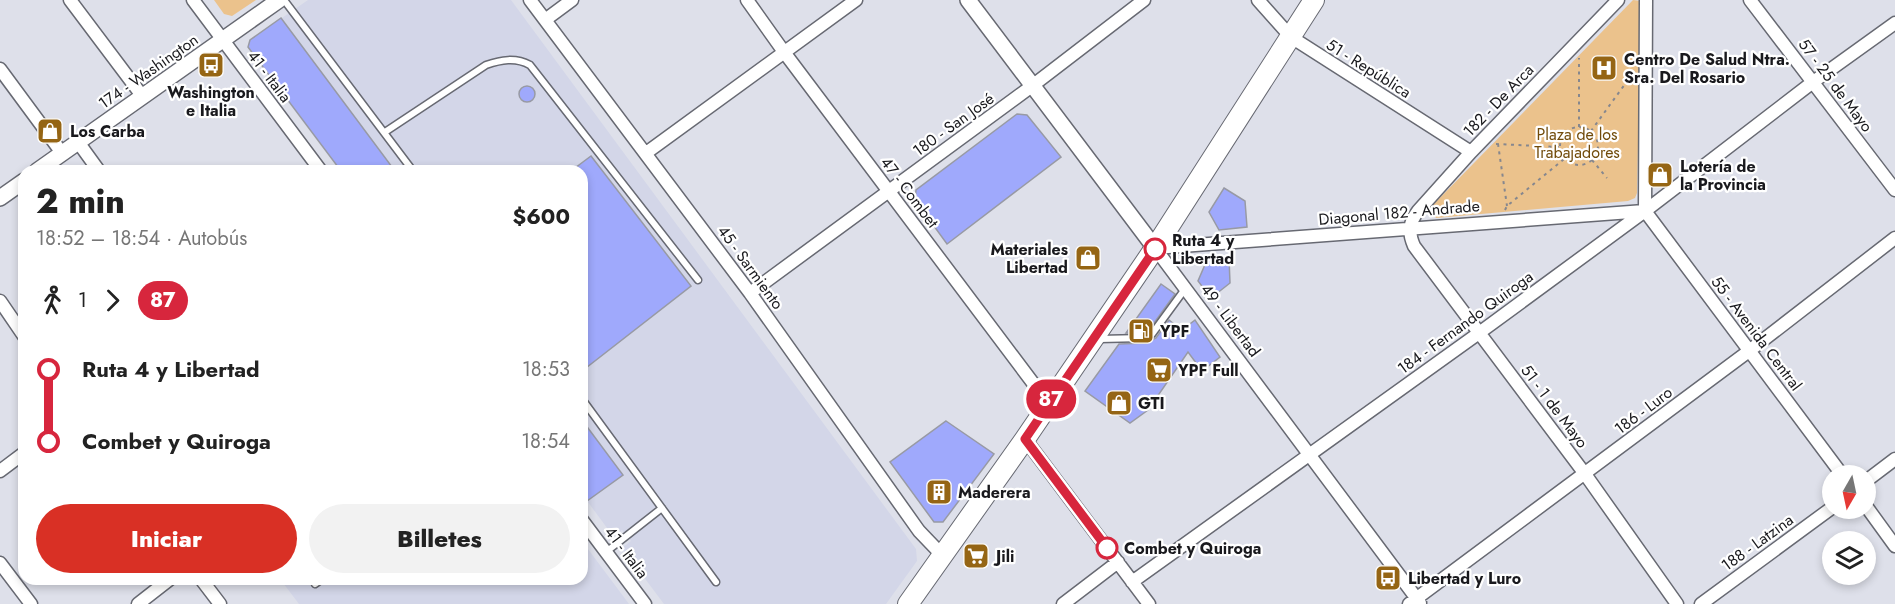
<!DOCTYPE html>
<html lang="es">
<meta charset="utf-8">
<style>
body{margin:0;font-family:Jost,sans-serif;background:#f2f2f2;color:#222;height:100vh;display:flex;flex-direction:column;font-size:22px;white-space:nowrap}
*{box-sizing:border-box;margin:0}
p{font-size:20px;color:#767676}
.icon{flex:none;width:33px;height:33px;fill:none;stroke:currentColor;stroke-width:2;stroke-linecap:round;stroke-linejoin:round}
.map{position:relative;flex:1;overflow:hidden}
.panel{position:absolute;left:18px;top:165px;width:570px;height:420px;display:flex;flex-direction:column;background:#fff;border-radius:18px;box-shadow:0 3px 9px #0003}
.panel>*{flex:none}
.badge{padding:0 12px;border-radius:20px;font-size:21px;line-height:39px}
.needle{width:39px;rotate:189deg}
.buttons{position:absolute;left:1822px;top:465px;display:grid;gap:12px}
.buttons a{display:grid;place-items:center;width:54px;height:54px;border-radius:50%;background:#fff;box-shadow:0 3px 9px #0003;font-size:30px}
.map>.badge{position:absolute;translate:-50% -50%;box-shadow:0 0 0 3px #fff}
.legs{display:flex;align-items:center;gap:9px;height:66px;padding:0 18px;font-size:20px}
.legs p{margin-inline-start:auto}
.head{display:flex;align-items:center;justify-content:space-between;height:102px;padding:0 18px}
h1{font-size:33px;font-weight:800;line-height:45px}
.primary-button{display:flex;gap:12px;margin-top:auto;padding:12px 18px}
.primary-button a{flex:1;height:69px;border-radius:36px;background:#d93025;color:#fff;font-size:24px;font-weight:800;line-height:69px;text-align:center}
.primary-button a+a{background:#f2f2f2;color:#222}
ul{padding:0 18px;list-style:none}
li{display:flex;align-items:center;gap:21px;height:72px;font-size:22px}
li i{display:grid;place-items:center;width:9px;height:100%;margin:0 8px;background:currentColor}
li i::after{content:'';width:15px;height:15px;margin:-8px;border:4px solid;border-radius:50%;background:#fff}
li p{margin-inline-start:auto}
li:first-child i{background:linear-gradient(#0000 50%,currentColor 0)}
li:last-child i{background:linear-gradient(currentColor 50%,#0000 0)}
.map>svg:first-child{display:block}
.built{fill:#d3d6e8}
.green{fill:#ebc28c}
.building{fill:#9fa9fc;stroke:#989aa4;stroke-width:1.5}
.lines{fill:none;stroke-linecap:round;stroke-linejoin:round}
.service-casing{stroke:#676972;stroke-width:9}
.minor-casing{stroke:#676972;stroke-width:15}
.tertiary-casing{stroke:#676972;stroke-width:18}
.primary-casing{stroke:#676972;stroke-width:22}
.path{stroke:#86878e;stroke-width:2;stroke-dasharray:3 4.5;stroke-linecap:butt}
.service{stroke:#fff;stroke-width:6}
.minor{stroke:#fff;stroke-width:12}
.tertiary{stroke:#fff;stroke-width:15}
.primary{stroke:#fff;stroke-width:20}
.line-1-casing{stroke:#fff;stroke-width:14}
.line-1{stroke:#d7263d;stroke-width:9}
.stop-1-dot{fill:#fff;stroke:#d7263d;stroke-width:3}
.labels{text-anchor:middle;stroke-width:4.5;stroke-linejoin:round;paint-order:stroke}
.poi-label{font-size:16px;font-weight:bold;fill:#19191d;stroke:#fff;text-anchor:start}
.street-label{font-size:16px;fill:#19191d;stroke:#fff}
.park-label{font-size:16px;fill:#714b0a;stroke:#fff}
.stop-label{font-size:16px;font-weight:bold;fill:#19191d;stroke:#fff;text-anchor:start}
</style>
<div class="map">
<svg width="1895" height="604" viewBox="0 0 1895 604">
<rect width="100%" height="100%" fill="#dee0ea"/>
<path class="built" d="M308 0H511L916 549 917 561 886 604H664L622 548 631 541 622 530 613 536 582 494V171H341L248 47 250 40Z
M582 541 629 604H299L280 579H582Z"/>
<path class="green" d="M214 0H256L232 16 224 14Z
M1633 0 1641 1 1637 193 1635 198 1628 201 1436 218 1430 208Z"/>
<path class="building" d="M281 18 395 171H341L248 47 250 40Z
M519 94a8 8 0 1 1 16 0a8 8 0 1 1-16 0Z
M1017 114 1027 115 1061 157 947 244 915 200 916 190Z
M591 156 691 286 582 371V171H571Z
M1224 188 1245 201 1247 227 1219 230 1209 212Z
M1229 258 1230 283 1211 298 1198 281 1207 260Z
M1161 284 1175 294 1149 330 1143 333H1126Z
M1169 320 1182 330 1195 320 1220 357 1202 371 1188 352 1148 410 1130 423 1085 391 1119 344 1146 343 1156 338Z
M582 420 623 475 587 501 582 494Z
M946 421 994 454 943 522H934L890 462Z"/>
<g class="lines">
<g class="service-casing">
<path id="service" d="M284 0 413 171
M385 132 486 65C501 60 515 57 530 65L698 280
M1099 339 1144 338 1152 334 1185 289
M582 399 716 582
M606 552 662 508
M315 584 322 579"/>
</g>
<g class="minor-casing">
<path id="minor" d="M70 0 143 97
M193 0 321 171
M530 0 750 293 919 531 942 555
M747 0 784 52 1048 403
M1258 0 1291 37 1471 152
M1618 0 1471 152 1418 211C1409 223 1408 232 1414 246L1585 474 1677 604
M1750 0 1895 190
M545 20 572 0
M0 69 62 153
M78 142 99 171
M646 153 856 0
M1645 211 1843 476
M1645 211 1646 0
M1155 248 1644 211
M1155 248 1420 603
M750 293 1032 86 1144 0
M0 301 24 336
M1025 439 1149 604
M0 471 24 453
M1866 481 1895 459
M1866 506 1895 546
M582 520 645 604
M0 563 31 604
M201 579 220 604
M1132 582 1479 333 1645 211 1813 82 1895 23
M138 604 170 579
M1063 604 1118 562
M1409 604 1749 351 1895 238
M1701 604 1833 507"/>
</g>
<g class="tertiary-casing">
<path id="tertiary" d="M968 0 1155 248
M37 171 279 0
M0 198 24 181"/>
</g>
<g class="primary-casing">
<path id="primary" d="M908 604 1025 439 1155 248 1314 0"/>
</g>
<path class="path" d="M1560 146a19 19 0 1 1 38 0a19 19 0 1 1-38 0Z
M1579 127V58
M1591 131 1633 73
M1496 144 1559 147
M1498 144 1507 206
M1592 160 1607 178
M1505 210 1507 206 1564 159"/>
<use href="#service" class="service"/>
<use href="#minor" class="minor"/>
<use href="#tertiary" class="tertiary"/>
<use href="#primary" class="primary"/>
</g>
<g class="lines">
<g class="line-1-casing">
<path id="line-1" d="M1107 548 1025 439 1155 249"/>
</g>
<use href="#line-1" class="line-1"/>
</g>
<defs>
<g id="bus-square" transform="scale(1.35)"><rect x="-9" y="-9" width="18" height="18" rx="4" fill="#956514" stroke="#fff"/><path d="M-5-6H5V4H4V6H2V4H-2V6H-4V4H-5ZM-3.5-4V0h7V-4ZM-3.5 1.2v1.5H-2V1.2ZM2 1.2v1.5H3.5V1.2Z" fill="#fff"/></g>
<g id="hospital-square" transform="scale(1.35)"><rect x="-9" y="-9" width="18" height="18" rx="4" fill="#956514" stroke="#fff"/><path d="M-5-5h3v3.5h4V-5h3V5h-3V1.5h-4V5h-3Z" fill="#fff"/></g>
<g id="shop-square" transform="scale(1.35)"><rect x="-9" y="-9" width="18" height="18" rx="4" fill="#956514" stroke="#fff"/><path d="M-5-2.5h2.3a2.7 3.5 0 0 1 5.4 0H5L5.5 6h-11ZM-1.5-2.5h3a1.5 2.3 0 0 0-3 0Z" fill="#fff"/></g>
<g id="fuel-square" transform="scale(1.35)"><rect x="-9" y="-9" width="18" height="18" rx="4" fill="#956514" stroke="#fff"/><path d="M-5.5-6h7V0h2V4h1.3V-2.5L3-4.5l.8-.8L6-3V5H2.5V1h-1V6h-7ZM-4.2-4.7v3.2H.2V-4.7Z" fill="#fff"/></g>
<g id="supermarket-square" transform="scale(1.35)"><rect x="-9" y="-9" width="18" height="18" rx="4" fill="#956514" stroke="#fff"/><path d="M-6-5.5h2.5l.6 2H6L4.5 2H-2.5L-4.4-4H-6ZM-1.5 3.2a1.3 1.3 0 1 0 .1 0ZM3 3.2a1.3 1.3 0 1 0 .1 0Z" fill="#fff"/></g>
<g id="building-square" transform="scale(1.35)"><rect x="-9" y="-9" width="18" height="18" rx="4" fill="#956514" stroke="#fff"/><path d="M-4-6H4V6H1V3H-1V6H-4ZM-2.5-4.3h1.7v1.8h-1.7ZM.8-4.3h1.7v1.8H.8ZM-2.5-1h1.7V.8h-1.7ZM.8-1h1.7V.8H.8Z" fill="#fff"/></g>
</defs>
<g fill-rule="evenodd">
<use href="#bus-square" x="211" y="65"/>
<use href="#hospital-square" x="1604" y="68"/>
<use href="#shop-square" x="50" y="131"/>
<use href="#shop-square" x="1660" y="175"/>
<use href="#shop-square" x="1088" y="258"/>
<use href="#fuel-square" x="1141" y="331"/>
<use href="#supermarket-square" x="1159" y="370"/>
<use href="#shop-square" x="1119" y="403"/>
<use href="#building-square" x="939" y="492"/>
<use href="#supermarket-square" x="976" y="556"/>
<use href="#bus-square" x="1388" y="578"/>
</g>
<g class="stop-1-dot">
<circle cx="1155" cy="249" r="10"/>
<circle cx="1107" cy="548" r="10"/>
</g>
<g class="labels">
<g class="poi-label">
<text x="1624" y="65">Centro De Salud Ntra.<tspan x="1624" dy="18">Sra. Del Rosario</tspan></text>
<text x="211" y="98" text-anchor="middle">Washington<tspan x="211" dy="18">e Italia</tspan></text>
<text x="70" y="137">Los Carba</text>
<text x="1680" y="172">Lotería de<tspan x="1680" dy="18">la Provincia</tspan></text>
<text x="1068" y="255" text-anchor="end">Materiales<tspan x="1068" dy="18">Libertad</tspan></text>
<text x="1160" y="337">YPF</text>
<text x="1178" y="376">YPF Full</text>
<text x="1138" y="409">GTI</text>
<text x="958" y="498">Maderera</text>
<text x="996" y="562">Jili</text>
<text x="1408" y="584">Libertad y Luro</text>
</g>
<g class="street-label">
<text transform="translate(1369 68) rotate(32)" y="6">51 - República</text>
<text transform="translate(148 71) rotate(-35)" y="6">174 - Washington</text>
<text transform="translate(270 76) rotate(53)" y="6">41 - Italia</text>
<text transform="translate(1836 85) rotate(53)" y="6">57 - 25 de Mayo</text>
<text transform="translate(1498 100) rotate(-46)" y="6">182 - De Arca</text>
<text transform="translate(953 124) rotate(-36)" y="6">180 - San José</text>
<text transform="translate(910 192) rotate(53)" y="6">47 - Combet</text>
<text transform="translate(1399 212) rotate(-5)" y="6">Diagonal 182 - Andrade</text>
<text transform="translate(751 267) rotate(54)" y="6">45 - Sarmiento</text>
<text transform="translate(1231 320) rotate(53)" y="6">49 - Libertad</text>
<text transform="translate(1465 322) rotate(-36)" y="6">184 - Fernando Quiroga</text>
<text transform="translate(1757 333) rotate(53)" y="6">55 - Avenida Central</text>
<text transform="translate(1555 406) rotate(53)" y="6">51 - 1 de Mayo</text>
<text transform="translate(1643 410) rotate(-37)" y="6">186 - Luro</text>
<text transform="translate(1757 542) rotate(-36)" y="6">188 - Latzina</text>
<text transform="translate(627 552) rotate(53)" y="6">41 - Italia</text>
</g>
<g class="park-label">
<text x="1577" y="140">Plaza de los<tspan x="1577" dy="18">Trabajadores</tspan></text>
</g>
<g class="stop-label">
<text x="1172" y="246">Ruta 4 y<tspan x="1172" dy="18">Libertad</tspan></text>
<text x="1124" y="554">Combet y Quiroga</text>
</g>
</g>
</svg>
<div class="buttons">
<a><svg class="needle" viewBox="-14 -14 28 28"><path d="M0-13l5 13h-10z" fill="#e53935"/><path d="M0 13l5-13h-10z" fill="#767676"/></svg></a>
<a><svg class="icon" aria-label="layers" viewBox="0 0 24 24"><path d="M12 4l9 5-9 5-9-5zM3 14l9 5 9-5"/></svg></a>
</div>
<b class="badge" style="left:1051px;top:399px;background:#d7263d;color:#fff">87</b>
<section class="panel">
<div class="head"><div><h1>2 min</h1><p>18:52 – 18:54 · Autobús</p></div><b>$600</b></div>
<div class="legs"><svg class="icon" aria-label="walk" viewBox="0 0 24 24"><circle cx="13" cy="4" r="2"/><path d="M13 8l-2 6 4 7M11 14l-3 7M7 12l3-4h3l4 4"/></svg>1<svg class="icon" aria-label="forward" viewBox="0 0 24 24"><path d="M9 5l7 7-7 7"/></svg><b class="badge" style="background:#d7263d;color:#fff">87</b></div>
<ul>
<li><i style="color:#d7263d"></i><b>Ruta 4 y Libertad</b><p>18:53</p></li>
<li><i style="color:#d7263d"></i><b>Combet y Quiroga</b><p>18:54</p></li>
</ul>
<div class="primary-button"><a>Iniciar</a><a>Billetes</a></div>
</section>
</div>
